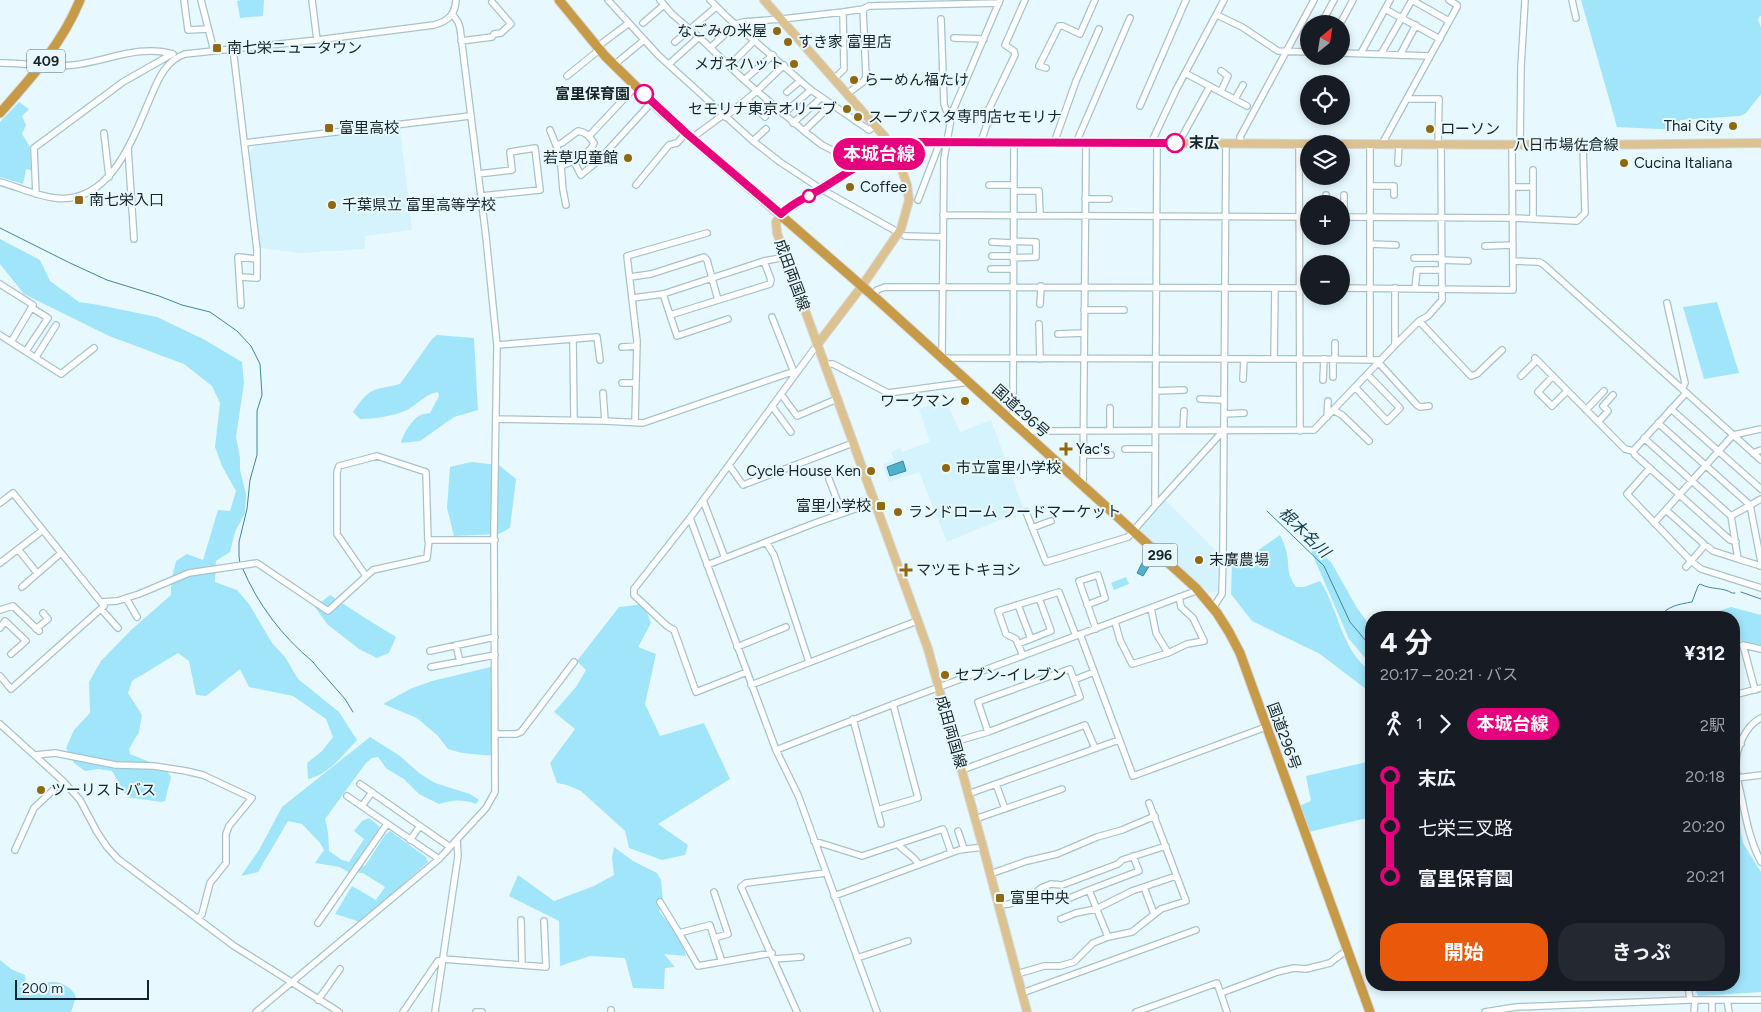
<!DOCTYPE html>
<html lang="ja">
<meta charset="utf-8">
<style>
body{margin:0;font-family:Figtree,"Noto Sans JP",sans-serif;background:#242831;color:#f1f3f6;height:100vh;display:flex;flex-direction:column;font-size:19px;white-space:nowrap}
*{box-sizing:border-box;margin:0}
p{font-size:16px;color:#9ea1a6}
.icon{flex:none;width:28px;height:28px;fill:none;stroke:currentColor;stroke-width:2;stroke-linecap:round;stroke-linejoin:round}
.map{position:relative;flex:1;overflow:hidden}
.sheet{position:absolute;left:1365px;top:611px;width:375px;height:380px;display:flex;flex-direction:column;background:#171b24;border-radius:20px;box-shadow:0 2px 8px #0003}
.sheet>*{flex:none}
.badge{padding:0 10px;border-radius:16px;font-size:18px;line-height:32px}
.needle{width:32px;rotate:30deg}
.tools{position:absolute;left:1300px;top:15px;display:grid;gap:10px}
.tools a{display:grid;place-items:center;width:50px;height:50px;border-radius:50%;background:#171b24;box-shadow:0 2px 8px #0003;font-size:25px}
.scale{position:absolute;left:15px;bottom:12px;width:134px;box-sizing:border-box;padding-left:5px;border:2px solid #182327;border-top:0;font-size:14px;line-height:18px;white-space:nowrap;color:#182327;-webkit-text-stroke:4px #e7f9fe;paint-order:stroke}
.map>.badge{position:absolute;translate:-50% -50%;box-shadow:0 0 0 2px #fff}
.legs{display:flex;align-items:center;gap:8px;height:55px;padding:0 15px;font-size:16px}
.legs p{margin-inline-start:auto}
.head{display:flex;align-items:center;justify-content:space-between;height:85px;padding:0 15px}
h1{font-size:28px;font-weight:700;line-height:38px}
.primary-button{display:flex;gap:10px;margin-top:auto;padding:10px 15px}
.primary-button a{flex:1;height:58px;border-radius:20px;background:#ea580c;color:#fff;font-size:20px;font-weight:700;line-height:58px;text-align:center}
.primary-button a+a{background:#242831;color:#f1f3f6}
ul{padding:0 15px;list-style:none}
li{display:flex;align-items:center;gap:18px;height:50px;font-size:19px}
li i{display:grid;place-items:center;width:8px;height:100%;margin:0 6px;background:currentColor}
li i::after{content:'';width:12px;height:12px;margin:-6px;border:4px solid;border-radius:50%;background:#171b24}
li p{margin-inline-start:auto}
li:first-child i{background:linear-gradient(#0000 50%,currentColor 0)}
li:last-child i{background:linear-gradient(currentColor 50%,#0000 0)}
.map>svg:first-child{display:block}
.built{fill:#d4f3fd}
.green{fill:#a1e5fa}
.water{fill:#4eb2cd;stroke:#3e879b}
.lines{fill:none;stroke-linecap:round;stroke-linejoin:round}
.stream{stroke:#3e879b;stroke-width:1}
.minor-casing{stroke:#a6c3cc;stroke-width:8}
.major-casing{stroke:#d5d7d8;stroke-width:10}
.highway-casing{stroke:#d5d7d8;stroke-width:11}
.minor{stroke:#fff;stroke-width:5.5}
.major{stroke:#ddc291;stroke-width:8}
.highway{stroke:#c69a47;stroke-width:9}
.line-1-casing{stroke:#fff;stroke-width:11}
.line-1{stroke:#e6007e;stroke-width:8}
.poi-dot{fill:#90680e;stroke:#e7f9fe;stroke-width:2}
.stop-1-dot{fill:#fff;stroke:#e6007e;stroke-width:2.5}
.labels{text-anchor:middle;stroke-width:4;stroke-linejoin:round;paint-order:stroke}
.shield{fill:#e7f9fe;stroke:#566368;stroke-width:1}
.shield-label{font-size:14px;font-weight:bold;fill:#182327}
.poi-label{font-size:15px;fill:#182327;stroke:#e7f9fe;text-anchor:start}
.stop-label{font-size:15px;font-weight:bold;fill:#182327;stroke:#e7f9fe;text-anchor:end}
.street-label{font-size:15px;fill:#182327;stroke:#e7f9fe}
.water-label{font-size:16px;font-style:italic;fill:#15424e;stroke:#e7f9fe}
</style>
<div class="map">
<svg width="1761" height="1012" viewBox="0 0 1761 1012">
<rect width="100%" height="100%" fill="#e7f9fe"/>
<path class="built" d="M400 128 412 230 365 236V249L301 253 260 248 249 154 255 146Z
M946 400 960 432 991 420 1024 510 947 542 919 472 889 482 883 464 894 460 891 452 900 448 902 452 930 442 919 409Z
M1165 500 1217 552 1218 591 1209 593 1140 530Z"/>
<path class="green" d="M241 0H264L263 16 240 18 237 1Z
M1581 0H1761V16L1759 17 1758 20 1761 27V94L1746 113 1740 116 1680 120 1679 130 1617 127Z
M19 102 29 109 22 116 26 125 22 134 30 147 31 170 26 169 23 184 0 177V122Z
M0 239 40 260 50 281 79 302 99 305 157 317 203 339 242 362 244 383 236 437 240 458V470L246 494 245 513 235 532 230 552 216 561 215 582 237 590 249 604 272 643 285 657 298 679 339 712 357 740C343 755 328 775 308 779L307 763 322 751 333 737 326 719 293 696 249 687 240 669 206 696 196 695 189 661 178 653 132 681 128 693 142 715 139 732 129 749 130 754 165 768 171 777 165 801 161 802 127 797 112 771 98 769 85 771 74 763 66 748 74 730 90 713 89 682 101 661 131 630 171 595V581L176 561 187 554 203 560 218 510 230 511 236 491 222 466 215 447 220 403 212 386 184 364 109 336 24 294 0 264Z
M1717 302 1739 373 1704 379 1683 307Z
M437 335 474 338 478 410 454 417 420 441 401 443C403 434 412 419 421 415 424 413 427 414 430 413L439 396 438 392C425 394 418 404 407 410 394 416 374 419 360 419L353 412C371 386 371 391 400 384L432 339Z
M471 462 499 465 516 479 510 528 499 534 454 536 447 508 450 467Z
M1280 535C1282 539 1284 543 1285 547 1291 563 1284 570 1296 587H1304L1320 581C1340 612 1340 648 1371 672V693L1320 654 1252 621 1231 594 1232 562 1250 556Z
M1306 539 1331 562 1357 608 1371 627V665L1349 639Z
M1126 577 1129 584 1114 590 1111 583Z
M330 595 365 618 396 637 389 653 377 658 359 649 327 624 315 607Z
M644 604 651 623 638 647 656 654 645 704 660 736 704 723 730 779 658 824 688 845 685 855 662 860 629 848 625 831 581 791 567 785 557 783 550 763 575 729 554 712 576 687 586 670 577 661 619 607Z
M1731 607 1761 615V646L1741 641 1734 643V618H1698Z
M495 666 494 756 462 753 448 749 438 736 417 718 383 704 410 689 432 681Z
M370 737 400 756 419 773 435 783 470 794 479 800 476 804C462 799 453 800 439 804L419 794 404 779 387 769 378 757 372 758 366 763 325 819 328 832 329 851 342 860 349 862 364 839 354 831 362 821 369 818 380 827 355 864 365 866 385 835 390 831 426 857 428 862 361 922 335 914 352 886 376 900 385 887 363 873 348 872 340 867 315 863 324 850 320 843 302 824 288 821 258 872 241 876 259 850 282 807Z
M1371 761V817L1309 832 1299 806 1311 801 1306 776Z
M1734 792 1743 843 1761 872V992L1698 996 1693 985H1734Z
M614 847 633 861 657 873 661 880 663 901 659 911C670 925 682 938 686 956L664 954 675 967 665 968 664 989 633 988 625 958 590 956 560 966 559 921 509 896 518 875 554 901 594 886 614 875 612 858Z
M0 960 11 969 25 975 26 983 24 995C32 991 41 984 50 982 60 980 73 988 76 997L71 1012H0Z"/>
<path class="water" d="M903 461 906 471 890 476 887 467Z
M1143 561 1150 565 1143 576 1137 573Z"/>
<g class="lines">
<path class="stream" d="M0 228 70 263 107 280 159 296 182 305 210 312 237 331 251 346 260 364 262 395 257 411V455L250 480 247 509 239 542V556L240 564
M1267 511 1324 566 1350 622 1371 647
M242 567C258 605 282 636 313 662L317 667 345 699 353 712
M1741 592 1761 599
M1659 618C1666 606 1680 604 1692 602L1698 586 1700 584C1711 590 1723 587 1732 593H1735"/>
<g class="minor-casing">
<path id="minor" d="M184 0 188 30 208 29
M201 0 214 51
M312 0 317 40
M608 0 658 55 753 141 780 162 821 189 894 230
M660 0 672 14 699 37 744 80 804 131 822 145 860 164
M710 0 727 17 811 90 869 130 876 125
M1000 0 952 113 944 159 942 358 1299 359 1381 360
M1412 0 1449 21
M1572 0 1576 18
M1385 9 1440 39
M1217 15 1242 27 1278 51 1309 52
M941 19 944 104 946 110 952 113
M643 23 664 5
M1321 24 1334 0
M1340 24 1353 0
M954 38 984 39
M461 41 492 37 494 34 501 33 511 24 492 2
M675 42 716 7
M597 47 629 23
M710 48 736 24 743 22 782 19 843 12 863 9 869 6 999 3
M233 49 257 250V278L240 277
M1341 53 1430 56
M1361 53 1390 0
M1381 54 1412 0
M1400 55 1416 25
M0 63C25 63 49 68 74 65 107 61 140 44 173 54
M669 64 699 37
M614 65 644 40
M729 66 755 40
M1046 68 1039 66 1059 26H1063L1080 34 1095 0
M1185 73 1247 106
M567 76 599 50
M834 79 844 69 843 12
M744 80 773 55
M1221 91 1228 76 1221 71
M787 92 800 81
M847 94 863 82 866 77 863 9
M747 99 765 117
M1235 99 1243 85
M1407 99H1439L1438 144
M1140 106 1186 0
M783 114 811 90
M725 117 757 91 784 65
M793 123 821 98
M550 130 560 155 563 190 566 205
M804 131 831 105
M104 133 109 177
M589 136 636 86
M692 138 723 115
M753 141 766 129
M981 142 987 124 988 111 1015 55 1014 51 1005 45 1025 0
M244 143 470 116
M1014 143 1013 413 1015 416 1032 431 1314 430 1395 345 1419 321 1428 316 1442 300 1441 144
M1054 143 1076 81 1099 29
M1076 143 1130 18
M1178 144 1210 86
M1242 144 1240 137 1314 0
M1299 144 1300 431
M1370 144V360
M1382 144 1457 7V5L1449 0
M556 145 562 143 578 131C586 132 590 137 594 143 589 155 573 162 561 166
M1520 145 1521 67 1525 0
M128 148 134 239
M574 162 581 175 598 161 652 102
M1398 163 1399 144
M1533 170V218
M478 174 512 170 510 152 535 148 540 190 481 196
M0 182C18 187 37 196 55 198 112 205 134 135 152 94 159 77 167 60 185 54L317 40 434 25C448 21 455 15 456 0
M636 185 669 145 677 143 686 133
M989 185H1014
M1370 186H1394V195
M1512 187H1532
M1014 191H1039L1040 215
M36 194 34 148 123 82 172 54
M1344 195V217
M1085 199H1109
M918 200 939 145
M1326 204V195
M943 215 1309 217
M1341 217 1513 218 1577 221 1585 213 1583 145
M905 236 943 237
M1013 241 1036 242V257L1013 258
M992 242 1013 243
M1370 244 1396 245
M1485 246 1513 245
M992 256H1013
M1414 258H1441
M1441 260 1468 261
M1514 261 1539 262 1543 264 1761 460
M991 269H1013
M630 277 651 274 704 257 707 260 718 300
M0 284 33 305 11 342
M1341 288 1513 290 1512 145
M1395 288V345
M1415 289 1417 270H1441
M663 294 677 336 728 319
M874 296 877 290 885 287 1309 288
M633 298 663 294 764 261 786 257
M1667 303 1685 383 1682 389
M1040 304 1041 286
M241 305 238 257 257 259
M1084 310H1124
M670 315 770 284 771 280 764 261
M772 317 795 375
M1419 321 1471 376 1477 374 1502 350
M1039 324 1040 359
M1058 334 1084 333
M0 335 61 374 94 348
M573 339 574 420
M1335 343V359
M497 345 597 337 600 360
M622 347 637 346
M26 351 48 318 32 308
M36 357 56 325
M1535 358 1625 449 1633 451
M1274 359 1275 288
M1333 359V377
M1379 363 1417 405 1420 407 1429 406
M824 364H833L888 393 969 382
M1521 376 1537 360
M1553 376 1538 392 1552 406 1567 391
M1243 379 1244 359
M1323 380 1324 359
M622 383H636
M1356 388 1387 421 1400 408 1368 375
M1156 391 1184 390
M603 393 605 421
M1686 393 1633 451 1635 455 1730 540 1736 542
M781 394 797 416 837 399
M1200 399 1224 400
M772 406 791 432
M1110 408V430
M1671 409 1761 489
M1333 410 1342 415 1369 441
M1586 410 1604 391
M1224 414 1244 413
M1327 417 1328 401
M496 419 605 421 643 423 789 373 795 375
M1598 422 1608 411 1603 406 1613 395
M635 423 637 341 627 256 707 233
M1658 423 1750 505 1761 562 1760 566
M1183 430 1184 411
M1644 438 1731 516
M1125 449H1155
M1753 453 1761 450
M1084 455H1111
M729 465 743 485 853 443
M1650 468 1627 494 1691 561 1701 569 1761 588
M829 479 842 513
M1083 486 1086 143
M1761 499 1731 516 1738 559 1761 566
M703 500 725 558
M0 503 13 493 104 606 11 689 0 676
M1155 506 1157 147 1153 139 1176 90 1224 0
M1666 510 1704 544V546L1686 567
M1026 512 1046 562 1128 537 1155 506 1224 430
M690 518 776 750 798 795 877 1012
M1654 523 1733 435 1761 429
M1032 528 1051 521
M429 540H495
M766 542 774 555 809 662
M1708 547 1713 551 1738 559
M18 549 37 573
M0 563 43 530
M707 565 815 523 875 502
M22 587 61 553
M126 598 137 617
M101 602 117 601 139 594 189 573 257 563 328 611 373 570 427 558 429 540 428 541 426 472 377 456 339 466 337 472V534L366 576
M1018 605 1031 639
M1087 605 1105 598 1098 575 1079 581 1096 629
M1151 608 1156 633 1168 653
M1213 608 1222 594 1223 555 1226 143
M101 609 118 628
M0 610 13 606 39 631
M1115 622 1120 640 1132 664 1168 653 1187 644 1204 641 1193 618 1181 607 1179 597
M0 628 5 621 26 641 11 654
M36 629 48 619 43 613
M1080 634 1133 776 1266 727
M1018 644 1051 631 1039 598
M456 645 460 662
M737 647 786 627
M430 651 495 637
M1023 656 1016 639 1006 634 998 611 1059 592 1076 636
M431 667 495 655
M747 672 696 692 674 630 667 626 634 595V589L690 518 817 345
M1074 680 1094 672
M751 685 917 621
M1755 690 1743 645 1761 649
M1734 695 1761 688
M1761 718C1746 725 1736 748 1736 764 1735 774 1739 785 1741 795 1746 819 1750 841 1761 862
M853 719 881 824
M0 724 63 781 80 800 97 832 107 847 118 859 234 946 339 1012
M495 734H516L521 732 574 662
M1734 737 1741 744
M954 742 988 732 1080 697 1070 669 978 702 988 732
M776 750 894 704 1193 592 1196 588
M35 755 55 753 116 765 154 766 186 771 203 775 252 798 229 826 226 834V863L210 883 202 914 198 919
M962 770 1085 725 1095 748
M1737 778 1761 775
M360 784 450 847
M996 784 1005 809
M968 794 1119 740
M347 796 439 859
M362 806 372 792
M877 810 918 798 893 704
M975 819 1062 789
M958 831 964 849
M410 840 420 826
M814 841 862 856 943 829 951 852
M898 844C904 852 915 856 919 865
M15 850 34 808 63 781
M990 874 1027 861 1057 854 1097 837 1122 830 1155 816
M1144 887 1154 914
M1089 890 1139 871 1133 856
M834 896 959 850 983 847
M1065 900 1089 890 1108 937
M660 902 679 933 710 925 714 938 728 934 714 892
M999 905 1009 904 1032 896 1041 888 1051 884 1062 885 1118 864 1122 860 1166 846
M1061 919 1076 913 1096 909 1132 891 1176 876
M521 920 522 965
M318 923 387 824
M679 933 698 966 772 953
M714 938 722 962
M857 958 908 941
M774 959 801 957
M1017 974 1044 966H1060L1074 962 1093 943 1108 937 1132 932 1161 909 1186 901 1149 803
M1688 985 1690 1000
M1022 993 1196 930
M1221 993 1277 972 1294 968 1306 969 1330 963 1347 950
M318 1000 340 969
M1712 1000V1012
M1727 1000 1729 1012
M611 1010V1012
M256 1012 439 859 486 808 495 792 494 532 497 345 486 237 460 28 458 22 453 15
M403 1012 438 961 443 959 546 967 544 921
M435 1012 458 856 457 840
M476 1012H482
M797 1012 741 887 746 883 826 873
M1136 1012 1217 983 1227 1012
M1485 1012 1516 1007 1690 1000H1761
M1694 1012 1695 1000"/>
</g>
<g class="major-casing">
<path id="major" d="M764 0 885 137 902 170 907 185 909 200 901 229 862 286 817 345
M1341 144 1583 145 1761 143
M1027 1012 983 847 928 649 777 233 776 222 785 210 860 164 892 148 915 142 1309 144"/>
</g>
<g class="highway-casing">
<path id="highway" d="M559 0 605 56 660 110 879 301 1196 588 1217 613 1229 632 1240 653 1370 1012
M0 113C31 78 62 44 80 0"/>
</g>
<use href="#minor" class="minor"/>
<use href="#major" class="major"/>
<use href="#highway" class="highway"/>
</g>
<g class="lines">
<g class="line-1-casing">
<path id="line-1" d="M644 94 686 133 781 214C792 203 807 197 821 189 851 171 879 149 915 142L1175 143"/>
</g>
<use href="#line-1" class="line-1"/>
</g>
<g class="poi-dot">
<circle cx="777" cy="31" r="5"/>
<circle cx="788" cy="42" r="5"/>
<rect x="212" y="43" width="10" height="10" rx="2.5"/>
<circle cx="794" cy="64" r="5"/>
<circle cx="854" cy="80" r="5"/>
<circle cx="847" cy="109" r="5"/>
<circle cx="858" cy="117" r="5"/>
<circle cx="1733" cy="126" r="5"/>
<rect x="324" y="123" width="10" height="10" rx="2.5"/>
<circle cx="1430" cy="129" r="5"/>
<circle cx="628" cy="158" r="5"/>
<circle cx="1624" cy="163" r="5"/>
<circle cx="850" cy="187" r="5"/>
<rect x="74" y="195" width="10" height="10" rx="2.5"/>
<circle cx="332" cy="205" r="5"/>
<circle cx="965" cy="401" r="5"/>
<path d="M1063.5 441.5h5v5h5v5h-5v5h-5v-5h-5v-5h5z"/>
<circle cx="946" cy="468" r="5"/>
<circle cx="871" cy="471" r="5"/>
<rect x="876" y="501" width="10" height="10" rx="2.5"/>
<circle cx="898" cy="512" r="5"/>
<circle cx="1199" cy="560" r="5"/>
<path d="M903.5 562.5h5v5h5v5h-5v5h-5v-5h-5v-5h5z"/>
<circle cx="945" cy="675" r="5"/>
<circle cx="41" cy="790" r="5"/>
<rect x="995" y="893" width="10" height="10" rx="2.5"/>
</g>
<g class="stop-1-dot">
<circle cx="644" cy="94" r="9"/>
<circle cx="1175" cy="143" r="9"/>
<circle cx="809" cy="196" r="6"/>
</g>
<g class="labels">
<g class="shield">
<rect x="27" y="49.5" width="38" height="23" rx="4"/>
<rect x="1142.5" y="543.5" width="35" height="23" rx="4"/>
</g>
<g class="shield-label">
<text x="46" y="66">409</text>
<text x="1160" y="560">296</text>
</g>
<g class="poi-label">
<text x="767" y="36" text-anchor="end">なごみの米屋</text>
<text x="798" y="47">すき家 富里店</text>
<text x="227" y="53">南七栄ニュータウン</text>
<text x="784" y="69" text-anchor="end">メガネハット</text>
<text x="864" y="85">らーめん福たけ</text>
<text x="837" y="114" text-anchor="end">セモリナ東京オリーブ</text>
<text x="868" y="122">スープパスタ専門店セモリナ</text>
<text x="1723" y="131" text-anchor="end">Thai City</text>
<text x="339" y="133">富里高校</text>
<text x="1440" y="134">ローソン</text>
<text x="618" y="163" text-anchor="end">若草児童館</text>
<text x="1634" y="168">Cucina Italiana</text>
<text x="860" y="192">Coffee</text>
<text x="89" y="205">南七栄入口</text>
<text x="342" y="210">千葉県立 富里高等学校</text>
<text x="955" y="406" text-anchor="end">ワークマン</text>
<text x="1076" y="454">Yac's</text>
<text x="956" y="473">市立富里小学校</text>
<text x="861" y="476" text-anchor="end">Cycle House Ken</text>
<text x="871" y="511" text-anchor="end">富里小学校</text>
<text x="908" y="517">ランドローム フードマーケット</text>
<text x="1209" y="565">末廣農場</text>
<text x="916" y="575">マツモトキヨシ</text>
<text x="955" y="680">セブン-イレブン</text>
<text x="51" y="795">ツーリストバス</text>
<text x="1010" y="903">富里中央</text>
</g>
<g class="stop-label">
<text x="630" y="99">富里保育園</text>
<text x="1189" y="148" text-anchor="start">末広</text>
</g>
<g class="street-label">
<text x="1566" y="150">八日市場佐倉線</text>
<text transform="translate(792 275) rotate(70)" y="5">成田両国線</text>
<text transform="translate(1021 411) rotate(42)" y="5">国道296号</text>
<text transform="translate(951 732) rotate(74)" y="5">成田両国線</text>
<text transform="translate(1284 736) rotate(70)" y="5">国道296号</text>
</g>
<g class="water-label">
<text transform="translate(1305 532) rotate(44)" y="6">根木名川</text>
</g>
</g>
</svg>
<div class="tools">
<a><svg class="needle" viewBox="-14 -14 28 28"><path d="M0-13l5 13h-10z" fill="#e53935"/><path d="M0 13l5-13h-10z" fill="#9ea1a6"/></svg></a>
<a><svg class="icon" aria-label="locate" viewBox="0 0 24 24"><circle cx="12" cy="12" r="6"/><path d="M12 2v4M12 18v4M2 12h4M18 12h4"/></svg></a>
<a><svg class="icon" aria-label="layers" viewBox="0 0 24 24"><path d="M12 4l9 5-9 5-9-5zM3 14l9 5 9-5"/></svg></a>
<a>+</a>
<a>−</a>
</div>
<div class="scale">200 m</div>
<b class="badge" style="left:879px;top:154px;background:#e6007e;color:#fff">本城台線</b>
<section class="sheet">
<div class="head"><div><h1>4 分</h1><p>20:17 – 20:21 · バス</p></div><b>¥312</b></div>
<div class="legs"><svg class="icon" aria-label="walk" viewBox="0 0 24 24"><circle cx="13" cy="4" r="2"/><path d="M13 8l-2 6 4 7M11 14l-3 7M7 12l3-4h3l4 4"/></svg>1<svg class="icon" aria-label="forward" viewBox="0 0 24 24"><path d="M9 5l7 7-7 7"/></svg><b class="badge" style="background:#e6007e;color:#fff">本城台線</b><p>2駅</p></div>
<ul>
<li><i style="color:#e6007e"></i><b>末広</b><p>20:18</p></li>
<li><i style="color:#e6007e"></i><span>七栄三叉路</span><p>20:20</p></li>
<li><i style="color:#e6007e"></i><b>富里保育園</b><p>20:21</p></li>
</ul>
<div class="primary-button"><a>開始</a><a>きっぷ</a></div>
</section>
</div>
